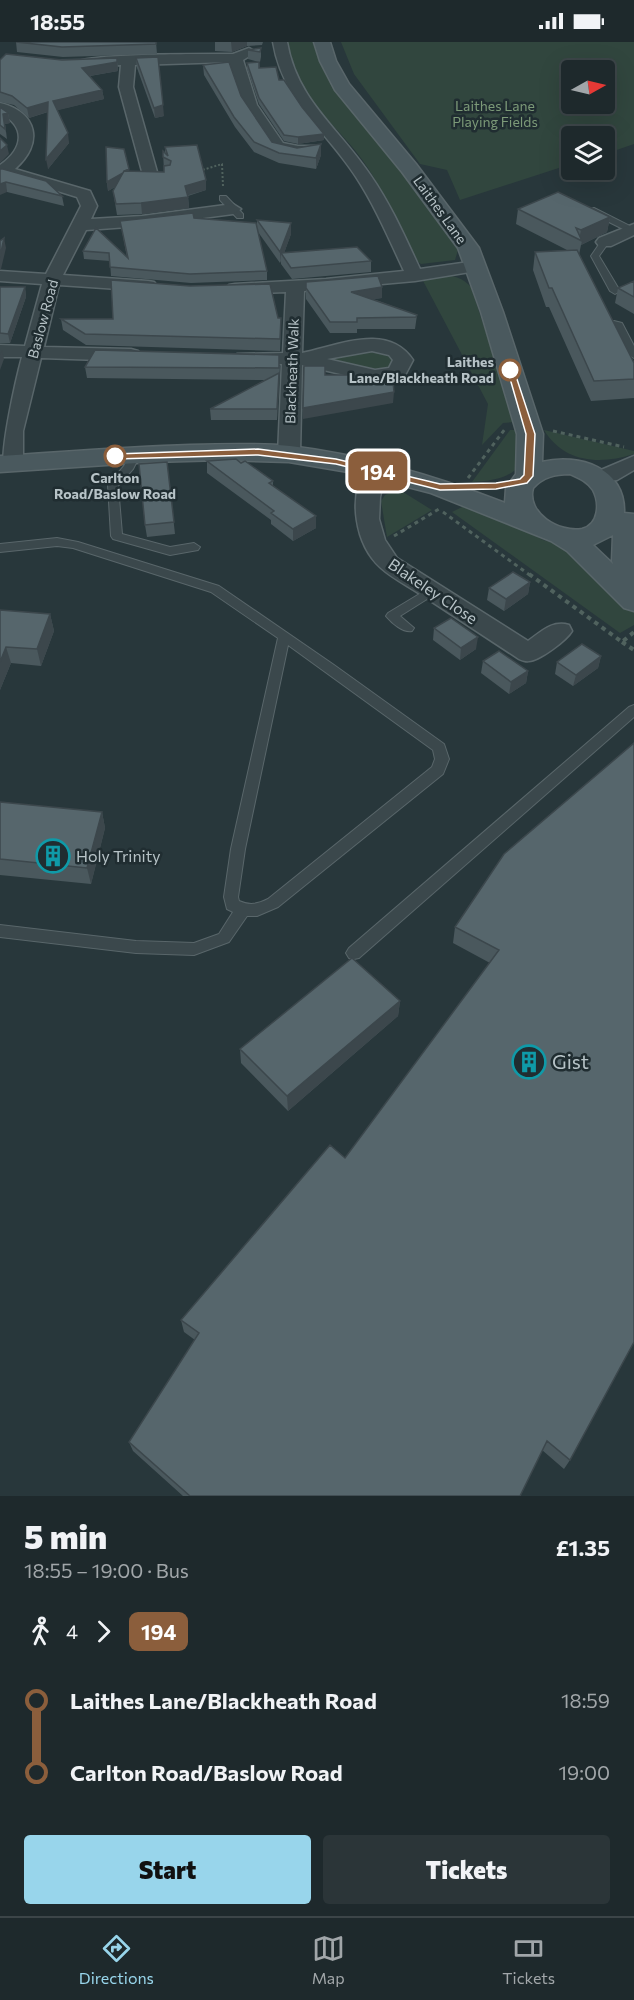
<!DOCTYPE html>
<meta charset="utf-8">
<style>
body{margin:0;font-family:Commissioner,sans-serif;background:#2b3538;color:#f1f3f6;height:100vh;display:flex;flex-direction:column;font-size:22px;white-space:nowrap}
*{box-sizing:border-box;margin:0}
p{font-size:20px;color:#a1a6a9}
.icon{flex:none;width:33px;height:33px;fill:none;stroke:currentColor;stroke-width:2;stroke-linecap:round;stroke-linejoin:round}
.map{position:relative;height:1454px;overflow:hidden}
.sheet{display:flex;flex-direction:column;background:#1e292c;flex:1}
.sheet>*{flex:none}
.badge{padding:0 12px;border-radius:9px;font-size:21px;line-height:39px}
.needle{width:39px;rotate:82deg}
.fabs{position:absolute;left:561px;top:18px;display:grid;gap:12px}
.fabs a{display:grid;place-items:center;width:54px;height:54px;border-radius:6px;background:#1e292c;box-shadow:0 6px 24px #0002,0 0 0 2px #3c4548;font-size:30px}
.map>.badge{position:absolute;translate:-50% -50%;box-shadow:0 0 0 3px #fff}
.legs{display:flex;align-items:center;gap:9px;height:66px;padding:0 24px;font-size:20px}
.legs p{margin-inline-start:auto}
.head{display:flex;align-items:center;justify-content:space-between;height:102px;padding:0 24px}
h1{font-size:33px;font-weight:800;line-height:45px}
.cta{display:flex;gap:12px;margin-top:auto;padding:12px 24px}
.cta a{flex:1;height:69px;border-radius:6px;background:#98d5eb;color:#111;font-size:24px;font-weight:800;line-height:69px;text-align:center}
.cta a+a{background:#2b3538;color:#f1f3f6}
ul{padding:0 24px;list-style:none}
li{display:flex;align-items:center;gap:21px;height:72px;font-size:22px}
li i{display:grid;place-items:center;width:9px;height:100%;margin:0 8px;background:currentColor}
li i::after{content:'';width:15px;height:15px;margin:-8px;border:4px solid;border-radius:50%;background:#1e292c}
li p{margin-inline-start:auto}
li:first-child i{background:linear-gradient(#0000 50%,currentColor 0)}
li:last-child i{background:linear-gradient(currentColor 50%,#0000 0)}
.status{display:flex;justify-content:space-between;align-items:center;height:42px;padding:0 30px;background:#1e292c;direction:ltr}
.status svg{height:16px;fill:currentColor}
.tabs{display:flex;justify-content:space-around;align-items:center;height:84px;border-top:2px solid #3c4548;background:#1e292c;font-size:16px;color:#a1a6a9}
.tabs a{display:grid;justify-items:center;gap:3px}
.tabs .active{color:#98d5eb}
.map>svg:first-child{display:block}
.green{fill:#31463e;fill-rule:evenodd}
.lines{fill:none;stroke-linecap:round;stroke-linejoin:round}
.service-casing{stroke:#59666a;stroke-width:2}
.minor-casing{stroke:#59666a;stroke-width:3}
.secondary-casing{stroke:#59666a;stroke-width:3}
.path-far2{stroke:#50625e;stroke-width:2;stroke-dasharray:2 2;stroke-linecap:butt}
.path-far1{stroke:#50625e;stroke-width:3;stroke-dasharray:4 4;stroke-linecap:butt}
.path{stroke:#50625e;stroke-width:4;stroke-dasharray:4.5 4.5;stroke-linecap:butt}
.service{fill:#3b484c;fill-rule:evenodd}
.minor{fill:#3b484c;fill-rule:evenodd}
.secondary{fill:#4a595e;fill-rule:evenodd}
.wall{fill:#4a585d}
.shaded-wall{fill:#3c474c}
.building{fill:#56666c;stroke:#3c474c;stroke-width:1.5}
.line-1{fill:#8b5e3c;stroke:#fff;stroke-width:1.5}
.stop-1-dot{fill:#fff;stroke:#8b5e3c;stroke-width:3}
.labels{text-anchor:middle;stroke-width:5;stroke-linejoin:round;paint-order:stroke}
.far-park-label{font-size:14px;fill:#7c9a78;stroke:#202d31}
.far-street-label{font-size:14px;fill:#b7c3c7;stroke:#202d31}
.far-stop-label{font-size:14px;font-weight:bold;fill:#b7c3c7;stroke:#202d31;text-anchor:end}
.street-label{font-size:16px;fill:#b7c3c7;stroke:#202d31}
.poi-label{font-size:16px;fill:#b7c3c7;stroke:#202d31;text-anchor:start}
.near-poi-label{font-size:20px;fill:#b7c3c7;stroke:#202d31;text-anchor:start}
</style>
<div class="status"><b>18:55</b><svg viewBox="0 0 49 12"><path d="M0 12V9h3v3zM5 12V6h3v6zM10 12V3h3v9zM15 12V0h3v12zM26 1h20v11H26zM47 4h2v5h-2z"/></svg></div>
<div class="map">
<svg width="634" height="1454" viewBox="0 0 634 1454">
<rect width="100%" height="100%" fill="#28373b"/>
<path class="green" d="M287 0H314C325 45 354 69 381 104 408 138 434 172 458 208L455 218 421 222 414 217C399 187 386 154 368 126 341 83 290 55 287 0Z
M341 0H634V102L605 112 604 94H572L571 122 460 158 447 128 420 122 354 32ZM572 28H604V62H572Z
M443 233C455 234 463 236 471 245L515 380 503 381 482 403 488 362 421 235Z
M378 306 391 312V327L379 331 329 318V316Z
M510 388H519L521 422C509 437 491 439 472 440Z
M544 388 634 409V412C600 423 564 421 544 388Z
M392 450H403L432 468 387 495 381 459 385 453Z
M468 462 517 483 543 498 569 505 634 570V583L620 591 452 470Z"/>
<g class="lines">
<g class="service-casing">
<path id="service" d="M220 154H226L243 172V176H237L220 158Z
M594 166 634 186V190H629L591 171V167Z
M605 197 609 200 599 214 620 249 615 252 610 249 591 214 602 198Z
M614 279 622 281 634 304V316L629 313 612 281Z
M135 410 140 413 133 427 118 444 122 492 170 505 194 501 200 505 198 508 170 513 113 497 111 494 108 443 124 424 131 411Z
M57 496 78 500 219 544 334 623 444 702 449 717 443 732 278 865 257 874H247L229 900 194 913 136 911 0 895V883L136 899 194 901 219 892 233 870 227 867 224 855 231 807 278 596 211 550 73 506 57 504 0 510V502ZM288 603 433 708 435 717 432 725 268 857C258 862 250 864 239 859L238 855 245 807Z
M431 545 435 546 437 549 435 552 400 574 414 586 412 589C403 591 392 581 386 574L388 571Z
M634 663V675L359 916 354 917 349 916 346 911 349 906 629 665Z"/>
</g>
<g class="minor-casing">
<path id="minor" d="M273 0H287C297 59 340 87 371 134 391 163 405 195 420 227L476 219 482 220 485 224 482 228 476 229 415 239 304 249 302 311C338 304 387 280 413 318L404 335 375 340 302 323 300 412 296 416 289 418 282 416 278 412 282 322 237 320 234 316 237 312 283 311 286 250 235 252 229 251 226 247 229 243 235 242 326 237 404 229C389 197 375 164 356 135 325 87 283 60 273 0ZM372 309 389 313 393 318 389 326 375 328 327 317Z
M249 6 256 10 243 18 257 63 283 101 298 104H315L318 107 315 110 298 114 273 108 243 63 229 20 135 23 133 45 157 130 155 133H143L119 45 121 23 82 25 75 21C84 11 211 12 233 12Z
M0 61C38 70 44 102 15 127L90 149 97 164 91 177 142 174 233 162 241 167 233 172 142 184 86 188 63 233 148 239 154 240 157 244 154 248 148 249 59 243 44 305 131 307 138 309 141 313 138 317 131 319 41 316 23 389V421L20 426 12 427 4 426C0 408 16 337 22 315H0V303L25 304 42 242 0 239V229L46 232 81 164 77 155 6 133 0 135V123C23 107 27 85 0 71Z
M634 182V193L611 204H599L596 200 599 196Z
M634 414V428L617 438 609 439 601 438 598 433 601 428Z
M375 423 383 424 386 429 380 455 379 477 385 498 397 516 528 599C541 590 552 578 569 583L572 589C567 598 539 619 529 619 527 620 521 618 519 617 487 596 455 575 423 554 410 545 393 537 381 526 355 503 347 454 367 424Z"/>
</g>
<g class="secondary-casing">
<path id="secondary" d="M314 0H330L336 19 349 42 416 122 479 206 503 270 543 392 542 420C579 411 626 426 624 471L634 472V569L624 566 567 509 551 499 431 451 354 431 289 420 222 418 152 420 0 430V414C63 410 127 405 190 403 223 402 258 401 290 404 364 413 436 434 505 461L506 446 516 432 517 392 481 270 458 206 402 130 335 48 320 19ZM570 432C579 436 587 439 593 448 600 461 599 483 582 487 559 491 526 471 533 446 543 435 555 432 570 432ZM613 493 612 519 613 522 593 503Z"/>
</g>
<path class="path-far2" d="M199 129 222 122 223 144"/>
<path class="path-far1" d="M553 389 624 405
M468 436 505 387
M443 470 531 534
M394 494 439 467"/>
<path class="path" d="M529 532 622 600 634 590
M622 600 634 608"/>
<use href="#service" class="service"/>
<use href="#minor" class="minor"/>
<use href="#secondary" class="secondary"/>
</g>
<path class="wall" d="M16 0H156L157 12 63 15 17 10Z
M215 0H263L262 3 247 4 232 10 215 9Z
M261 6V15L260 20H259L260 26 279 38 324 92V98L298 102 284 99 259 62 247 27V21L259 20 248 17V8Z
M117 16 118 29 90 34 102 48 104 57 57 68 69 101 48 127V70L29 76 14 63 0 60V18Z
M136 16 164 74 155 76 137 26Z
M203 23 241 54 272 100 321 113 316 127 279 121 254 110 235 85 204 33Z
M0 65 8 71 10 81 5 82 7 97 0 92Z
M165 105 206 138V148L188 154 189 166 142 172 117 173 113 149 115 145 108 149 107 140 129 129 164 130 163 109 165 112Z
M0 127 62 154 64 164 7 150Z
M518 167 610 175 607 190 581 203 579 213 634 321V356L591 359 549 265H546L533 228 535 210 567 208 516 182Z
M194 176 257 188V178L291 192 284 211 371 219V230L292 237 281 222V219L280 221 258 190 267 229V238L191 241 111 234 110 219 84 217 83 209 96 186 127 215 120 179Z
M634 239V272L615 261 618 246Z
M306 240 382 245V256L373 257 417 273 415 287H357V291H330L306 257Z
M0 245H25L26 255 10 301H0Z
M278 276 281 287 280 309 86 303 63 288 61 277Z
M280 324 277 378H211L210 367 265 338 87 336 85 325Z
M207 419 241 421 273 439V444L316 486 293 499 271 482V478L207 431Z
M167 420 175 492 147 495 145 483Z
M530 540 528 552 504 569 487 558 489 546Z
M0 568 50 572 54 589 41 624 11 621 0 648Z
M434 586 476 607 460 618 433 598Z
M601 614 598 626 573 644 555 632 557 620Z
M483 619 528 629 526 641 509 652 481 631Z
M0 760 102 770 105 786 91 842 0 833Z
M504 812 570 1418 564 1427 542 1408 520 1454H183L133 1409 129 1400 195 1298 184 1290 181 1278 345 1116 490 921 453 901 455 885Z
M400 959 398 974 288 1069 241 1021 240 1007Z"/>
<path class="shaded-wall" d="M231 0H247V4L232 10Z
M117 16 118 29 83 35 82 26Z
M102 48 104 57 55 69 53 59Z
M48 60 50 69 29 76 27 66Z
M163 63 164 74 155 76 154 66Z
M8 71 10 81 5 82 7 97 3 72Z
M68 91 69 101 48 127 46 117Z
M324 92V98L298 102V95Z
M321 102V113L316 127V116Z
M7 103 9 112 0 121V109Z
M129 127 130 136 108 149 107 140Z
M206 138V148L185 154V144Z
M6 140 7 150 0 153V142Z
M188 155 189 166 142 172 141 161Z
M610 175 607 190 581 203 582 199 579 198 581 188Z
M291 181V192L283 214 281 211 280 221V210Z
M4 196 6 206 1 227 0 228V215Z
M25 245 26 255 10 301 8 292Z
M382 245V256L351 261V250Z
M2 308 4 317 0 328V313Z
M279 331V342L277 378V367Z
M394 350 393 361 303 377V366Z
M316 474V486L293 499V487Z
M530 540 528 552 504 569 506 557Z
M50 572 54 589 41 624 37 607Z
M478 595 476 607 460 618 461 606Z
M6 605 11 621 0 648V620Z
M601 614 598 626 573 644 576 633Z
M528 629 526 641 509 652 511 640Z
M102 770 105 786 91 842 87 826Z
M400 959 398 974 288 1069 287 1054Z"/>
<path class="building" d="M16 0H156V2L62 5Z
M261 6 260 10 248 8Z
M6 12 62 18 117 16V20L82 26 102 48 53 59 68 91 46 117 48 60 27 66 12 54 0 50V18Z
M158 15 163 63 154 66 136 16Z
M229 20 241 54 272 100 297 106 321 102 316 116 279 111 254 100 234 75 203 23Z
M259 20V26L276 25 279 38H284L302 65 324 92 298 95 284 93 259 56 247 21Z
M0 65 8 71 3 72 5 87 0 83Z
M0 96 7 103 0 109Z
M197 103 206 138 185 144 188 155 141 161 116 162 113 149 124 129 164 130V124L170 123 171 119 163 115V109L168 114 165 105Z
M106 105 124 107 129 127 124 129 123 131 107 140Z
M0 127H3L46 139 62 154 6 140 0 142Z
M558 150 610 175 581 188 576 186 582 199 518 167Z
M193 171 194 176 256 181 267 229 190 232 110 225 109 211 83 209 96 186 128 216 120 179Z
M257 178 291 181 280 210Z
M4 196 0 215V199Z
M357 205 371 219 291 226 281 211Z
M577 208 634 321V337L594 339 552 246H549L535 210Z
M378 234 382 245 351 250 417 273 416 275 357 276V280H330L306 246V240Z
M111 238 190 244 270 242 278 276H281L280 297 85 292 61 277H113Z
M634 239V255L618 246Z
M0 245H25L8 292 0 291Z
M95 308 279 313V326L85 325Z
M304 324H325V333H355V340H393L394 350 303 366Z
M279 331 277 367H210Z
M236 417 241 421 245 419 273 439 269 441 316 474 293 487 271 471 274 469 207 419Z
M167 420 174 480 145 483 139 422Z
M513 530 530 540 506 557 489 546Z
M0 568 50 572 37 607 6 605 0 620Z
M451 576 478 595 461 606 434 586Z
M582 602 601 614 576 633 557 620Z
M499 609 528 629 511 640 483 619Z
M634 701V1300L570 1418 547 1399 520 1454H190L129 1400 199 1291 181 1278 330 1103 345 1116 499 908 455 885 504 812Z
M0 760 102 770 87 826 0 817Z
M352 916 400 959 287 1054 240 1007Z"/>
<path class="line-1" d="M507 326 514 328 535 392 533 434 527 441 496 447 440 448 336 422 258 413 115 417 110 414 115 412 258 407 336 417 440 442 496 441 520 437 524 433 526 392Z"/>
<defs>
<g id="building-ring" transform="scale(1.725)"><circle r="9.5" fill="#202d31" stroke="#0f9aa8" stroke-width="1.5"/><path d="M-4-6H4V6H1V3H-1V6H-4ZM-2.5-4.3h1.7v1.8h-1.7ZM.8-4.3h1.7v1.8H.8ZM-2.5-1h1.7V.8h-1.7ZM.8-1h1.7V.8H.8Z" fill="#0f9aa8"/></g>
</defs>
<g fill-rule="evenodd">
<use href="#building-ring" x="53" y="814"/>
<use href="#building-ring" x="529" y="1020"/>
</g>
<g class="stop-1-dot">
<circle cx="510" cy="328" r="10"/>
<circle cx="115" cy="414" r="10"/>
</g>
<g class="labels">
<g class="far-park-label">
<text x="495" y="69">Laithes Lane<tspan x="495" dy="16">Playing Fields</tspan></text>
</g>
<g class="far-street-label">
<text transform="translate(440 168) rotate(54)" y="5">Laithes Lane</text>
<text transform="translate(43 277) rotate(-75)" y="5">Baslow Road</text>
<text transform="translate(292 329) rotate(-88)" y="5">Blackheath Walk</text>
</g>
<g class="far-stop-label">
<text x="494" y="325">Laithes<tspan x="494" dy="16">Lane/Blackheath Road</tspan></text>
<text x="115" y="441" text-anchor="middle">Carlton<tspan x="115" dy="16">Road/Baslow Road</tspan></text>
</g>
<g class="street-label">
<text transform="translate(433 549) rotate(34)" y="6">Blakeley Close</text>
</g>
<g class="poi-label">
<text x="76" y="820">Holy Trinity</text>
</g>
<g class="near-poi-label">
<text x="552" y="1027">Gist</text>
</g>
</g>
</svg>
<div class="fabs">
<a><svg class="needle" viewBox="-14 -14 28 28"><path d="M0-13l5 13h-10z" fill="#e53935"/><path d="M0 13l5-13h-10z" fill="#a1a6a9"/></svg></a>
<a><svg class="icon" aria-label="layers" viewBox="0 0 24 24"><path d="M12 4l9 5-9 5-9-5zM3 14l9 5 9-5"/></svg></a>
</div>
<b class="badge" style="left:378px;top:429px;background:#8b5e3c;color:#fff">194</b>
</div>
<section class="sheet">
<div class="head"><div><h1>5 min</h1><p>18:55 – 19:00 · Bus</p></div><b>£1.35</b></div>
<div class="legs"><svg class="icon" aria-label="walk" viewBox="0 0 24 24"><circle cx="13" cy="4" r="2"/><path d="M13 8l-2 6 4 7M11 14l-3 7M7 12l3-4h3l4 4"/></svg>4<svg class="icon" aria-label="forward" viewBox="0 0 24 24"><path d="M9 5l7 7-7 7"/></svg><b class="badge" style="background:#8b5e3c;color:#fff">194</b></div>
<ul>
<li><i style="color:#8b5e3c"></i><b>Laithes Lane/Blackheath Road</b><p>18:59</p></li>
<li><i style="color:#8b5e3c"></i><b>Carlton Road/Baslow Road</b><p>19:00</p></li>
</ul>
<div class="cta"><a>Start</a><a>Tickets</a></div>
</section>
<nav class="tabs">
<a class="active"><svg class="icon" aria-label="directions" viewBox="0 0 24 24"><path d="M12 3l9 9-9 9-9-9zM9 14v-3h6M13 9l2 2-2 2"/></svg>Directions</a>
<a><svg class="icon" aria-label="map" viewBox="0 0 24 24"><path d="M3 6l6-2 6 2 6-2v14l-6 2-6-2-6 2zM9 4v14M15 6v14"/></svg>Map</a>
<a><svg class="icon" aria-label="tickets" viewBox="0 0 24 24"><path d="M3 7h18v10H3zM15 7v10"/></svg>Tickets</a>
</nav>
